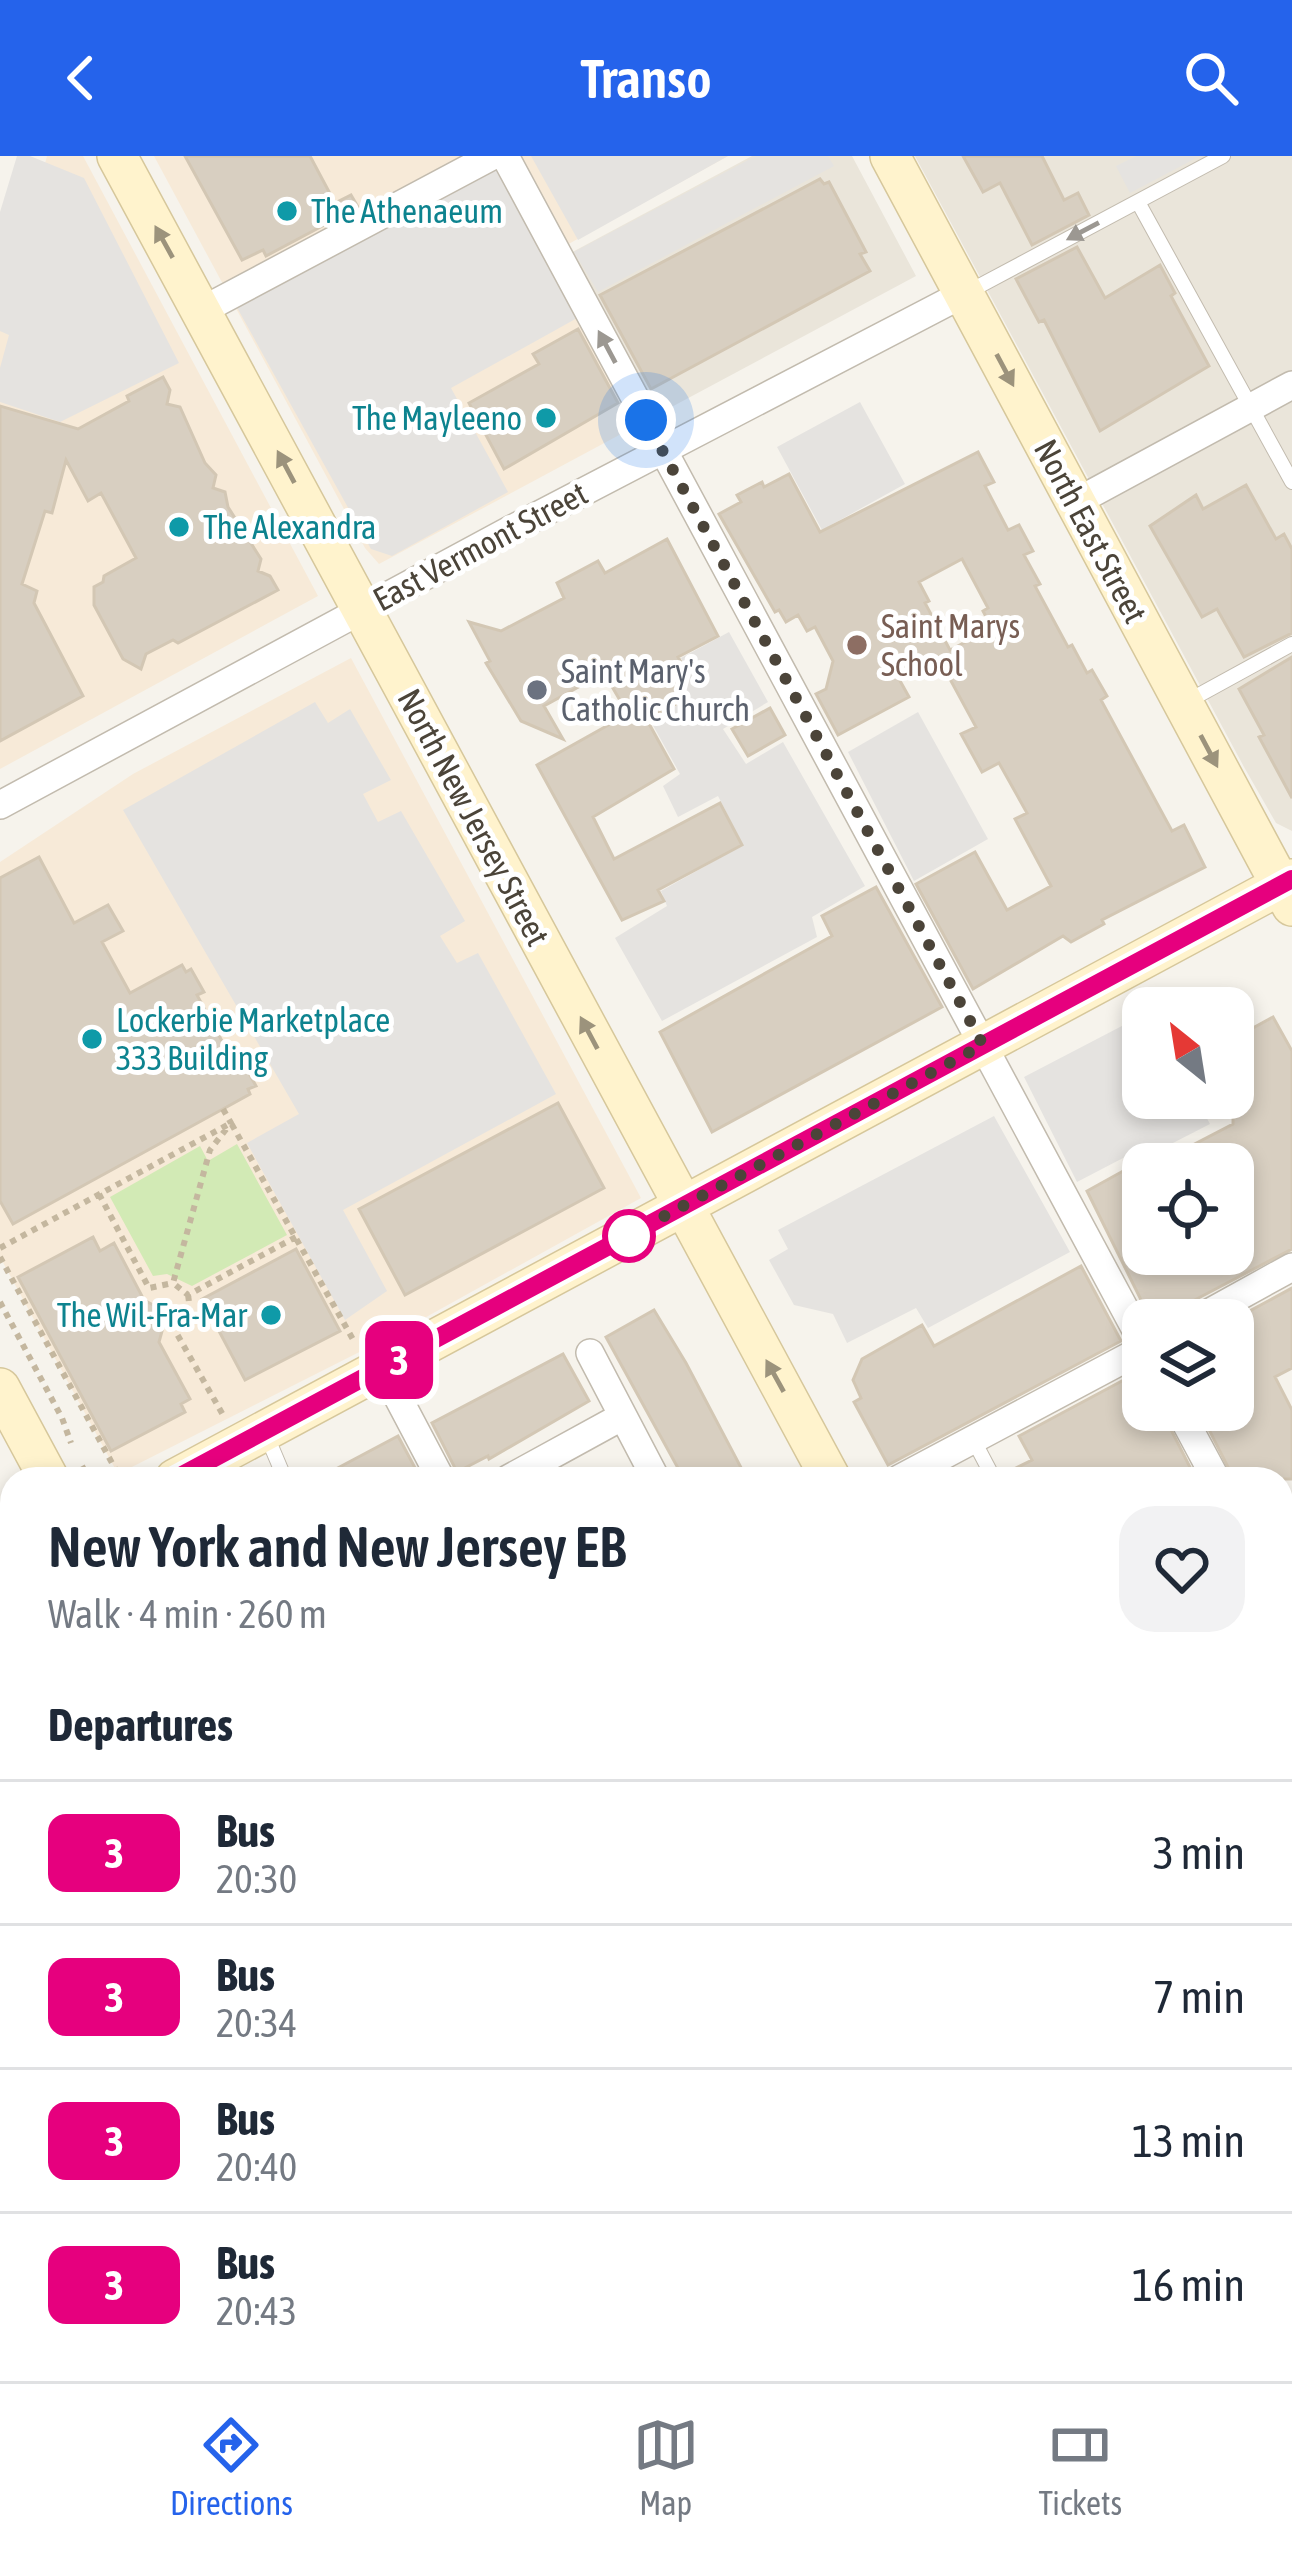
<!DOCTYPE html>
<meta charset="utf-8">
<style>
body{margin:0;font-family:"Asap Condensed",sans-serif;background:#f2f2f3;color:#1f2937;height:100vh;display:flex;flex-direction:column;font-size:45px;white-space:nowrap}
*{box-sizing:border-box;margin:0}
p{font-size:39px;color:#747a83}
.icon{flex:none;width:66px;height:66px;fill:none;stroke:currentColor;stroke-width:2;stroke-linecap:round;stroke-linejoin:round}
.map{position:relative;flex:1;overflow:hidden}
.sheet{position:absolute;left:0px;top:1311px;width:1293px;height:915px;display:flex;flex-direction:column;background:#fff;border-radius:36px 36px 0 0;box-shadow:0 6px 18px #0003}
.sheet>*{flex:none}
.badge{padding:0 24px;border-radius:18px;font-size:42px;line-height:78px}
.needle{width:78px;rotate:330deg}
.controls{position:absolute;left:1122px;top:831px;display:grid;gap:24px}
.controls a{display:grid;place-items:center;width:132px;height:132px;border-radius:24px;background:#fff;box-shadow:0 6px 18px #0003;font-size:60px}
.you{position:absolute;width:60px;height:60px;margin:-30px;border:9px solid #fff;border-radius:50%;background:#1a73e8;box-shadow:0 0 0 18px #1a73e833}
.map>.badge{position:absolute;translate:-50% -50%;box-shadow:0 0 0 6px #fff}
h2{padding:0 48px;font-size:45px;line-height:108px}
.round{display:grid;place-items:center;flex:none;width:126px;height:126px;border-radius:36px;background:#f2f2f3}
.overview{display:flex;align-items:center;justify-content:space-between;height:204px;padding:0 48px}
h1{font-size:57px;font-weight:600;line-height:90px}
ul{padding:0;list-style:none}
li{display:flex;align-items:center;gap:36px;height:144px;padding:0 48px;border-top:3px solid #e0e1e3}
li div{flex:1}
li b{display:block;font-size:45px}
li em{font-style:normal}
li .badge{min-width:132px;font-weight:700;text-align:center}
header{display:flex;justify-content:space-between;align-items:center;height:156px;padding:0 48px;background:#2563eb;color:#fff;font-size:54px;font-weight:600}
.dock{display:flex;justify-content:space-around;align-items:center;height:168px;border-top:3px solid #e0e1e3;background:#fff;font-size:33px;color:#747a83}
.dock a{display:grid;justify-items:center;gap:6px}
.dock .active{color:#2563eb}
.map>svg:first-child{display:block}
.residential{fill:#eae5da}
.commercial{fill:#f7ead8}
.green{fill:#d2eab5}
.parking{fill:#e5e3e0}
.building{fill:#d8cfc1;stroke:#d3c7b4;stroke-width:3;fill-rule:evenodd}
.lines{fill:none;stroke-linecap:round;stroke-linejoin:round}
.service-casing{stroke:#c2bbae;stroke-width:16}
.minor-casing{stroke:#c2bbae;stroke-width:30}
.secondary-casing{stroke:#d6c79b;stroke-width:42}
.path{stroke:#c4b79f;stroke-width:6;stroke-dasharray:6 6;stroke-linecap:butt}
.service{stroke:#fff;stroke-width:14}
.minor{stroke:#fff;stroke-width:27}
.secondary{stroke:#fff3cd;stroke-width:39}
.oneway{fill:#9c9892}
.oneway2{fill:#9c937c}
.line-casing{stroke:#fff;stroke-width:27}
.line{stroke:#e6007e;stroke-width:18}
.walk{stroke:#4b4439;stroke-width:12;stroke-dasharray:0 21.6}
.culture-dot{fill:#0f9aa8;stroke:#fff;stroke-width:4.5}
.education-dot{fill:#8d6e63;stroke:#fff;stroke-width:4.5}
.worship-dot{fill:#6b7280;stroke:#fff;stroke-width:4.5}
.stop-dot{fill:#fff;stroke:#e6007e;stroke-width:6}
.labels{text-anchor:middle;stroke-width:10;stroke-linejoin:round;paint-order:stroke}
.culture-label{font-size:33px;fill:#0d838f;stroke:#fff;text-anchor:start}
.street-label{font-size:33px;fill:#4b4439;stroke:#fff}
.education-label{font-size:33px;fill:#785e54;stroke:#fff;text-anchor:start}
.worship-label{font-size:33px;fill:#5b616d;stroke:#fff;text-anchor:start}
</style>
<header><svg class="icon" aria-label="back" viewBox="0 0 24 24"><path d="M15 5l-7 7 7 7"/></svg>Transo<svg class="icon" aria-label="search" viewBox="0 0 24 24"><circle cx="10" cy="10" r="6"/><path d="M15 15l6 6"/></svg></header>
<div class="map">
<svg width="1292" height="2225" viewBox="0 0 1292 2225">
<rect width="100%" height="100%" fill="#f6f3ec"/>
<path class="residential" d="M752 0H852L916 120 651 262 565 100Z
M915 0H1292V675L1276 667 1244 611Z"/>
<path class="commercial" d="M47 0H83L318 440 0 613V175Z
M154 0H728L545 101 636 270 379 408 365 392Z
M351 502 641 1042 401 1175 118 1318 0 1101V706L133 618Z"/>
<path class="green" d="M237 988 287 1079 192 1130 167 1118 153 1120 110 1041 200 990 208 1005Z"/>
<path class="parking" d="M17 0H30L84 22 179 207 60 266 0 246V212L9 179 0 175V56Z
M531 0H728L578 84Z
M756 0H828L834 10 598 136 574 96Z
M1136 0H1200L1130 37 1116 10Z
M493 5 579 161 451 232 508 336 392 400 371 393 235 148Z
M860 246 905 328 822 374 777 291Z
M729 476 768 546 723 573 746 608 783 586 865 730 812 761 817 781 662 865 615 782 667 750 661 735 743 689 718 640 678 661 663 630 680 618 650 564 678 549 688 515 681 502Z
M315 546 328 567 350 553 391 624 363 638 378 666 401 655 465 765 440 780 457 807 478 797 556 938 343 1054 387 1135 345 1164 247 987 299 958 123 654Z
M918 556 988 683 914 725 848 596Z
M1143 859V942H1196L1210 968 1130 1009 1125 1001 1077 1026 1024 921Z
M994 960 1070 1096 928 1172 916 1152 847 1187 833 1158 794 1149 769 1104 788 1093 778 1074Z
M1281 1572 1292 1592V1762L1282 1767Z"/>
<path class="building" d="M185 0H310L335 47 351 39 358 51 266 100 263 94 242 104Z
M963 0H1042L1064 44 1078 37 1089 59 1032 89 1000 27 983 36Z
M820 23 824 28 829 26 866 96 860 98 870 115 651 233 600 139Z
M1077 91 1105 142 1160 109 1175 137 1171 140 1209 210 1100 275 1044 164 1039 166 1016 123Z
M578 173 618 247 504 313 469 247 539 208 533 198Z
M163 221 170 234 167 248 180 251 205 307 216 319 213 332 225 336 228 351 261 403 258 415 270 420 278 434 178 487 173 484 146 498 141 513 123 503 94 449V431L103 426 104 420 136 402 101 337 88 345 66 304 52 357 45 355 22 428 37 435 34 447 83 540 0 585V250L78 273 129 245 127 240Z
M978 296 994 326 985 330 1008 374 1019 369 1033 395 1024 399 1040 428 1035 430 1068 491 1072 489 1087 517 1092 514 1107 540 1101 544 1172 675 1184 669 1205 711 1102 764 1104 768 1071 786 1063 780 973 833 916 728 975 696 1007 754 1051 730 1015 663 1027 657 999 607 982 616 961 578 976 571 938 501 899 523 909 541 838 579 816 538 826 533 833 505 815 471 807 475 798 459 786 466 779 454 775 456 719 358 741 346 737 339 762 326 764 331 789 318 820 376ZM962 403 988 452 983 455 992 472 950 494 925 447 929 445 919 426Z
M1246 329 1276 383 1284 378 1292 393V477L1244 501 1217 453 1202 461 1150 370 1196 339 1203 353Z
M667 383 718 480 678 501 686 515 676 548 647 564 674 613 593 661 614 703 720 647 742 689 658 734 664 745 622 764 537 609 628 558 604 517 544 550 563 583 521 565 486 507 490 505 469 466 501 475 564 442 557 427 598 405 605 417Z
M1292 501V642L1259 581 1264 579 1239 533Z
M770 552 785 579 748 600 732 573Z
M39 701 74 767 108 749 123 775 102 786 130 837 182 809 186 816 191 813 204 836 197 839 235 909 242 905 256 930 248 933 250 938 223 953 13 1068 0 1045V722Z
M876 731 942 851 712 976 660 876 832 780 822 760Z
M1273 861 1292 895V1093L1187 1148 1178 1164H1151L1087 1035 1134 1009 1143 1027V1098H1233V1008H1156L1233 968V883Z
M558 947 604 1032 405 1139 359 1053Z
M93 1081 100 1095 114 1087 144 1144 155 1150 153 1164 164 1168 159 1186 190 1243 181 1248 185 1256 111 1295 18 1121Z
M296 1093 340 1175 245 1224 202 1143Z
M1081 1110 1121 1185 888 1309 854 1246 861 1242 853 1224 862 1203 922 1169 934 1190Z
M1292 1132V1212L1275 1221 1292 1254V1323H1234L1199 1254H1233V1164Z
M654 1154 686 1207 747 1323H684L623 1212 606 1181Z
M563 1198 589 1245 489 1303 488 1300 457 1316 432 1267Z
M1135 1218 1143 1233V1254H1161L1196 1323H1005L1004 1318 1032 1304 1019 1280Z
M398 1280 421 1323H317Z"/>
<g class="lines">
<g class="service-casing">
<path id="service" d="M1138 46 1292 326
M968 136 1223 0
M1188 545 1292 488
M266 1278 285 1323
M973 1283 994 1323
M0 1734 12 1757
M1281 2053 1287 2049"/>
</g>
<g class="minor-casing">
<path id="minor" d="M505 0 1143 1187
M201 155 492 0
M1076 346 1292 229
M0 649 512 373 963 138
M1196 1164 1292 1111
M590 1197 656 1323
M383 1213 441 1323
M1179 1254 1216 1323
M508 1323 623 1260
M899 1323 1143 1193
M1281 1443 1292 1464
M0 1807 12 1801
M1281 1889 1292 1883
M0 1935 12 1957
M647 2225 667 2214"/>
</g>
<g class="secondary-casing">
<path id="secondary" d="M117 0 831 1323
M890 0 1292 750
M0 1232 49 1323
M175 1323 1292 723
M0 1416 12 1409
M1281 1502 1292 1496
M1281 2175 1292 2195
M0 2193 12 2186
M523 2214 529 2225"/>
</g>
<path class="path" d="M223 953 231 967 210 994 173 1127 188 1139 296 1081
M99 1038 149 1132 173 1127
M0 1092 231 967 355 1187
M0 1101 118 1318
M188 1139C191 1155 187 1162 173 1171L223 1259
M0 1146 62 1262 71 1287
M82 1310 89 1323
M573 2214 579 2225"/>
<use href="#service" class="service"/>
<use href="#minor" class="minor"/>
<use href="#secondary" class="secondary"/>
</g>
<defs><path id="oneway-solid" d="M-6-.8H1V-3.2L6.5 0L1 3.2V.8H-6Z" transform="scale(3)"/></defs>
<g class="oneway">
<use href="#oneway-solid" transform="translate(1083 75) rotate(152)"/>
<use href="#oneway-solid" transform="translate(607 191) rotate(-118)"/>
</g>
<g class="oneway2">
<use href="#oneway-solid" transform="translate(164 86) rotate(-119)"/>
<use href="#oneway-solid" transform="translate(1005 214) rotate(62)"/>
<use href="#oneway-solid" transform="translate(286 311) rotate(-118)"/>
<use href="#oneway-solid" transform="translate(1209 595) rotate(62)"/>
<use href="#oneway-solid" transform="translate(589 877) rotate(-118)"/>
<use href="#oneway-solid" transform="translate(775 1220) rotate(-119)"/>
</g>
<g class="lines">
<g class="line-casing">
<path id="line" d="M175 1323 1292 723"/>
</g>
<use href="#line" class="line"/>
<path class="walk" d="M629 1080 618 1085 983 889 646 264"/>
</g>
<g class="culture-dot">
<circle cx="287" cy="55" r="12"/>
<circle cx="546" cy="262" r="12"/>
<circle cx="179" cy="371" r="12"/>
<circle cx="92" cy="883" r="12"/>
<circle cx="271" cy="1159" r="12"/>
</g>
<circle class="education-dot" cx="857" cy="489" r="12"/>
<circle class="worship-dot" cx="537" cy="534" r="12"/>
<circle class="stop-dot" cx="629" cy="1080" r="24"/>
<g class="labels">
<g class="culture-label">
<text x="311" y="67">The Athenaeum</text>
<text x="522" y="274" text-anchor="end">The Mayleeno</text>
<text x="203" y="383">The Alexandra</text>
<text x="116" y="876">Lockerbie Marketplace<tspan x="116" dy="38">333 Building</tspan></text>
<text x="247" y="1171" text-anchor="end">The Wil-Fra-Mar</text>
</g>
<g class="street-label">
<text transform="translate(1091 375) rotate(62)" y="12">North East Street</text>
<text transform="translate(480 390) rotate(-28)" y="12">East Vermont Street</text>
<text transform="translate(474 661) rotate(62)" y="12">North New Jersey Street</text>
</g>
<g class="education-label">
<text x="881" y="482">Saint Marys<tspan x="881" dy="38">School</tspan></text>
</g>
<g class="worship-label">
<text x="561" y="527">Saint Mary's<tspan x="561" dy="38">Catholic Church</tspan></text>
</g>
</g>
</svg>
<div class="controls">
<a><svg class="needle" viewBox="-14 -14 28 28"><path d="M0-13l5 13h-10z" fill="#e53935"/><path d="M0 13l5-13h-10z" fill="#747a83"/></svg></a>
<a><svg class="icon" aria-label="locate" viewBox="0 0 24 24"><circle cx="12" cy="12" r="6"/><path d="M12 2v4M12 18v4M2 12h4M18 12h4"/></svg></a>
<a><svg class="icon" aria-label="layers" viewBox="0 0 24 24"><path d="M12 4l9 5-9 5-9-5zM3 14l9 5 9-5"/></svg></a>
</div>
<div class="you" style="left:646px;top:264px"></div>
<b class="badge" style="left:399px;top:1204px;background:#e6007e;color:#fff">3</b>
<section class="sheet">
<div class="overview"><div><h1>New York and New Jersey EB</h1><p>Walk · 4 min · 260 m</p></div><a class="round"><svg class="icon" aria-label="heart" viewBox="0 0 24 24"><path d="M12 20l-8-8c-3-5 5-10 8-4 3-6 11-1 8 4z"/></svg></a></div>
<h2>Departures</h2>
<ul>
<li><span class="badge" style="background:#e6007e;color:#fff">3</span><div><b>Bus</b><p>20:30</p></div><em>3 min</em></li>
<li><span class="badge" style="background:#e6007e;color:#fff">3</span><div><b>Bus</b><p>20:34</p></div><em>7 min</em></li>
<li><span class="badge" style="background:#e6007e;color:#fff">3</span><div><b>Bus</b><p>20:40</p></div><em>13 min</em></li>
<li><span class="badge" style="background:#e6007e;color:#fff">3</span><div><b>Bus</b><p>20:43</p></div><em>16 min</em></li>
</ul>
</section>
</div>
<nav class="dock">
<a class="active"><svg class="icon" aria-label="directions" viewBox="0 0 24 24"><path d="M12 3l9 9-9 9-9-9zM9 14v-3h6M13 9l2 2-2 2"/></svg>Directions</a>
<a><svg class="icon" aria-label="map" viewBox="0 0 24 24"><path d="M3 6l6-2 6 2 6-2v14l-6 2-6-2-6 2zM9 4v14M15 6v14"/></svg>Map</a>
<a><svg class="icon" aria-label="tickets" viewBox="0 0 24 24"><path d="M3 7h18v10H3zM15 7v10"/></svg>Tickets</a>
</nav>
